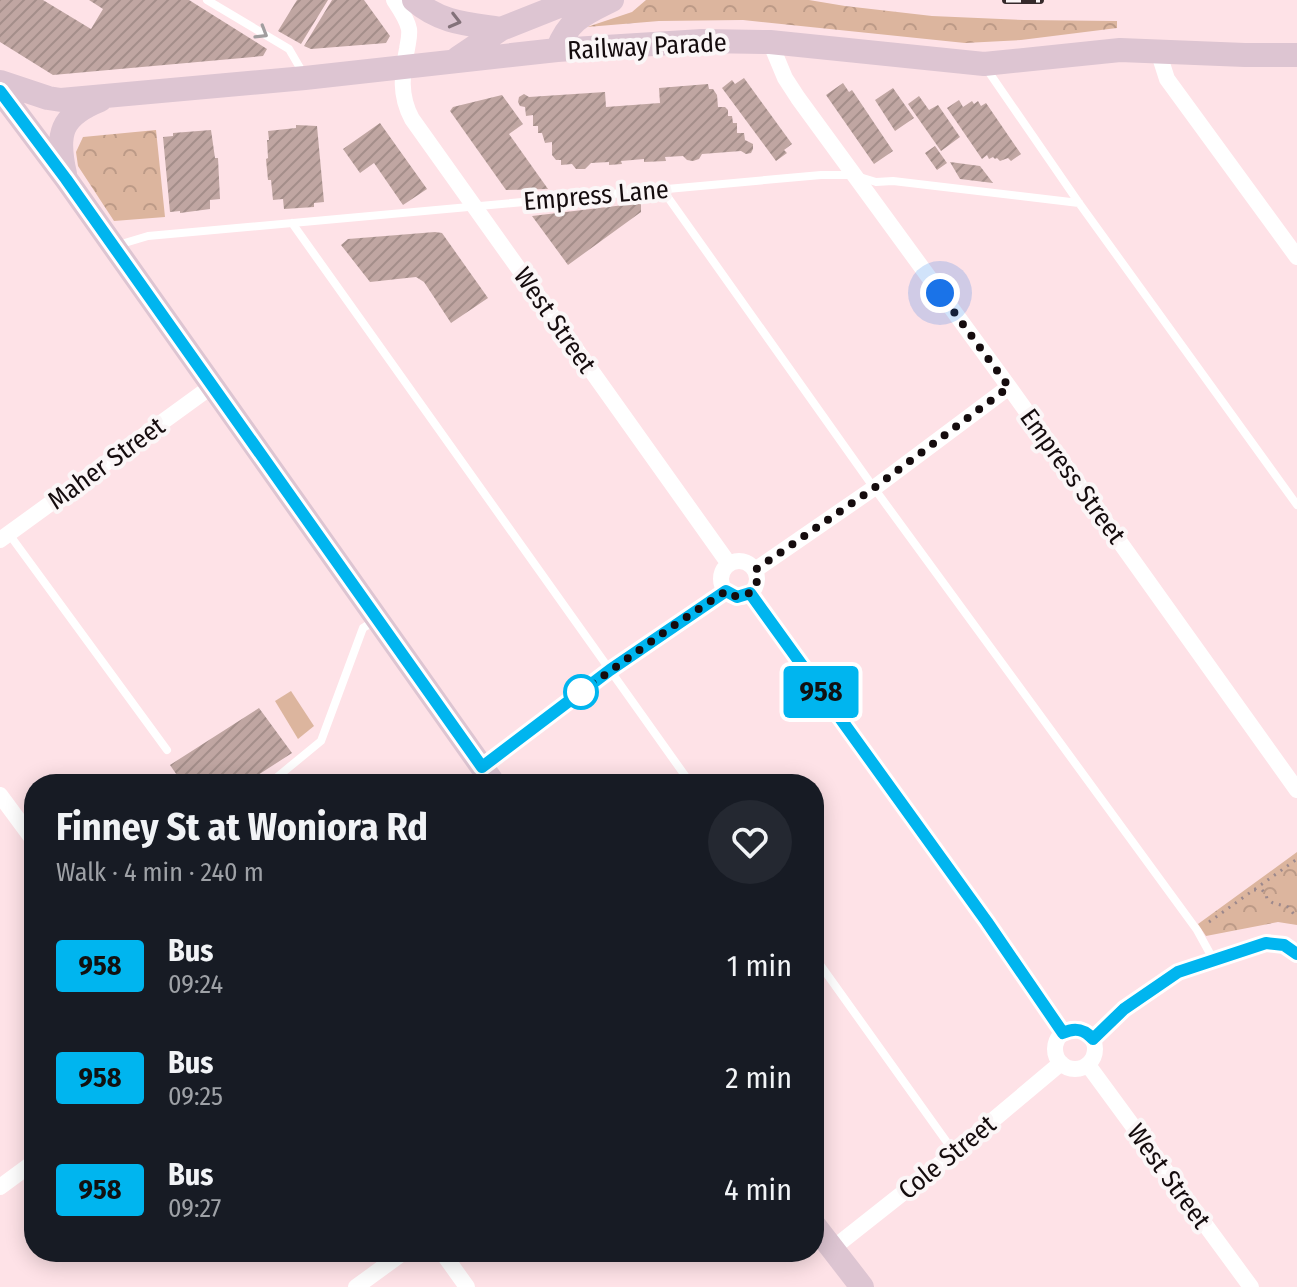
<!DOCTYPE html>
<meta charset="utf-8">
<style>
body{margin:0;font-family:"Fira Sans Condensed",sans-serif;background:#242831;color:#f1f3f6;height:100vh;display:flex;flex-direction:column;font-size:30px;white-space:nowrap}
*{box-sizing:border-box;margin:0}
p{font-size:26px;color:#9ea1a6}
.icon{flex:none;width:44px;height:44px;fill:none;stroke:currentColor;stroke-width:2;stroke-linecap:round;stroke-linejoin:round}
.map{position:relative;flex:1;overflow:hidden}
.sheet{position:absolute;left:24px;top:774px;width:800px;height:488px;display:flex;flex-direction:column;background:#171b24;border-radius:32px;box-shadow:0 4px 20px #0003}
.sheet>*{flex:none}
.badge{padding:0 16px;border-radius:6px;font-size:28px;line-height:52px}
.you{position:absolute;width:40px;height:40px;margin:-20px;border:6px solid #fff;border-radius:50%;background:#1a73e8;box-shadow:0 0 0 12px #1a73e833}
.map>.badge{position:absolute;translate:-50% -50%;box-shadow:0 0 0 4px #fff}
.round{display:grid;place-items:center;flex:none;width:84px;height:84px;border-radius:42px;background:#242831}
.summary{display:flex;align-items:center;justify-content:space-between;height:136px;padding:0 32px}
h1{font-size:38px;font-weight:700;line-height:60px}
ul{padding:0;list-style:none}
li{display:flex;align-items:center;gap:24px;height:112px;padding:0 32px}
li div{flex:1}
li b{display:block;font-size:30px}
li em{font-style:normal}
li .badge{min-width:88px;font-weight:700;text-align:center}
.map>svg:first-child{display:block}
.grass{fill:#dcb59e}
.park{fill:url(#park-crowns)}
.building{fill:url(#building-hatch)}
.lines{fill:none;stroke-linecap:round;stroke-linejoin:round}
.path{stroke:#9c888c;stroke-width:3;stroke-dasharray:2 6;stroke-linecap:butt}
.lane{stroke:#fff;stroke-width:8}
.street{stroke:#fff;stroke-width:16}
.secondary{stroke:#ddc5d2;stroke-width:24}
.rail-casing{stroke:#362a2c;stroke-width:8}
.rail{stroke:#fbf6f7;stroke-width:5;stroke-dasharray:15;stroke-linecap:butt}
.oneway{stroke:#83727a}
.oneway2{stroke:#a19e9f}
.line-casing{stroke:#fff;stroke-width:18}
.line{stroke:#00b5ef;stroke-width:12}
.walk{stroke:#150c0e;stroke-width:8;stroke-dasharray:0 14.4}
.stop-dot{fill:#fff;stroke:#00b5ef;stroke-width:4}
.labels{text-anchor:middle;stroke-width:8;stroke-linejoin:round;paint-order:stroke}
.street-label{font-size:26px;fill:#150c0e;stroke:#fbf6f7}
</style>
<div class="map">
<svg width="1297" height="1287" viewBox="0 0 1297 1287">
<defs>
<pattern id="park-crowns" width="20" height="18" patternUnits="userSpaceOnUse" patternTransform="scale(2)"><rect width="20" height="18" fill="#dcb59e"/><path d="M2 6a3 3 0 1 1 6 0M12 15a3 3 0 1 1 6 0" fill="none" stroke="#bc9a87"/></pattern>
<pattern id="building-hatch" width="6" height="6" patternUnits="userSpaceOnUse" patternTransform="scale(2)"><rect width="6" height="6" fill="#c0a6a2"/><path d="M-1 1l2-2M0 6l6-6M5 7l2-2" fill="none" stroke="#a48e8a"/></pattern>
</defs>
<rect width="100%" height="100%" fill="#fee2e7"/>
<path class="grass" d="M291 691 314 726 298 739 275 701Z"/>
<path class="park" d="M646 0H809L845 6 932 16 1024 20 1117 21V28L1021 40 965 43 743 20 659 21 587 27 632 12Z
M156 130 165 217 114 221 78 166 76 152 83 137Z
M1297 852V925L1278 922 1206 936 1198 924Z"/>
<path class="building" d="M0 0H43L91 29 103 9 89 0H189L267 49 263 56 53 75 0 42Z
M297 0H328L301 44 278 31Z
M332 0H364L390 36 386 43 311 49 304 46Z
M744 78 792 144 784 150 787 153 776 161 722 88 732 80 735 84Z
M843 83 849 92 852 90 893 151 874 164 826 95Z
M708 84 709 89H713L717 95 718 107H725L728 110V116H732L733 123H737V133H744L745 140 753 144V149L751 153 746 154 741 151 702 154 699 159 693 161 687 160 683 156 665 157 666 161 644 162V159L621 161 622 164 609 165V162L591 163 585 169H576L572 164 561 165V160H556L552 155V142L545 143 542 133H538V126H533V115L526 116 525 107 520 106 518 102 519 97 524 94 529 97 605 92 606 107 660 103 659 88Z
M893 88 914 118 895 131 875 100Z
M502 95 523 124 509 134 548 189 506 190 450 111 453 107Z
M919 96 929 110 938 105 960 137 941 151 908 104Z
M959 100 963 107 972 101 974 104 978 101 981 106 986 103 1021 154 1011 161 1008 158 1000 161 997 158 995 159 993 157 989 159 987 155 982 159 947 108Z
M380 123 427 189 403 205 374 163 360 173 343 149Z
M296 125 317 126 324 202 314 203V207L284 209 283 199 273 200 271 180H268L266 159 268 158 267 140H269L268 131 296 128Z
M211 130 215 158H218L220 199 210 200V209L180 213V211L170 212 163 137 173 136V133Z
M935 146 947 163 937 170 925 153Z
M950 162 980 166 993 183 960 179Z
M641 203V212L568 265 532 216Z
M435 232 442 233 488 298 451 323 424 282 416 277 370 282 341 245 348 239Z
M259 708 292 753 258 775 264 784H183L170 765Z"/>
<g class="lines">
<path class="path" d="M1254 890H1262L1266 894 1267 899 1273 903 1288 907 1297 918
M1209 922 1297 859"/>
<path class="lane" d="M207 0 289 49 303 73
M986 68 1079 203 1297 505
M662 189 874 488 1197 930 1213 959
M292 223 691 784
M118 245 148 236 821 175H853L876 182 893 181 1079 203
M9 534 167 750
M276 778 321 741 363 628 376 620
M814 956 954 1152"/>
<path class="street" d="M394 0C400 9 407 19 409 29 410 36 408 42 407 49 402 74 399 95 412 119L729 564
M770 42 785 78 798 98 1009 387 1297 790
M1158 51 1167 79 1297 257
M0 540 212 386
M721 579a18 18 0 1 1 36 0a18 18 0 1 1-36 0Z
M755 570 874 488 1009 387
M750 593 987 922 1063 1033
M482 767 610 670 726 591
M0 795 34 841
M1055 1049a20 20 0 1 1 40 0a20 20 0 1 1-40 0Z
M1093 1039 1124 1009 1178 972 1266 943 1284 945 1297 954
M1088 1065 1251 1287
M0 1187 34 1162
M832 1249 961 1147 1061 1063
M442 1252 467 1287
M356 1287 404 1252"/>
<path class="secondary" d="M414 0C440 23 468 24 501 29
M557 50C569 19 584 14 612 0
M458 58 501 29 574 0
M0 82 48 98 61 100 305 78 557 50 702 41 770 42 984 64 1120 50 1245 55H1297
M0 91 66 179 494 784
M65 174C56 134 60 116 100 100
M814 1225 862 1287"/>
<g class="rail-casing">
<path id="rail" d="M1006 0H1040"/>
</g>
<use href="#rail" class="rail"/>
</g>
<defs><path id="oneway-chevron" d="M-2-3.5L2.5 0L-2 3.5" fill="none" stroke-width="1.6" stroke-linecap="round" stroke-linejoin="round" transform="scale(2)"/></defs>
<use class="oneway" href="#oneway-chevron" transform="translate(455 21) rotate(14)"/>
<use class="oneway2" href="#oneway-chevron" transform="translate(262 33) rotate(31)"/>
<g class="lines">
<g class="line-casing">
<path id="line" d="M0 91 66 179 482 767 610 670 726 591 737 597 750 593 987 922 1063 1033C1075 1027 1084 1029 1093 1039L1124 1009 1178 972 1266 943 1284 945 1297 954"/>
</g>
<use href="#line" class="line"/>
<path class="walk" d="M581 692 670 628 726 591 737 597 750 593C757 586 759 579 755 570L874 488 1009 387 940 293"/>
</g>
<circle class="stop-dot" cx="581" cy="692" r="16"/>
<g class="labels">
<g class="street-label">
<text transform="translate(647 46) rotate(-3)" y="9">Railway Parade</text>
<text transform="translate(596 195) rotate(-5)" y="9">Empress Lane</text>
<text transform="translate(555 320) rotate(55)" y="9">West Street</text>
<text transform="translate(106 463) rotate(-36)" y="9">Maher Street</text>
<text transform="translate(1073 476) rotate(54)" y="9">Empress Street</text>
<text transform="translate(947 1157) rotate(-39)" y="9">Cole Street</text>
<text transform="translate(1169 1176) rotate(54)" y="9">West Street</text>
</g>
</g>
</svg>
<div class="you" style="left:940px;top:293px"></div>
<b class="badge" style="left:821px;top:692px;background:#00b5ef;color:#111">958</b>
<section class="sheet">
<div class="summary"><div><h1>Finney St at Woniora Rd</h1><p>Walk · 4 min · 240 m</p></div><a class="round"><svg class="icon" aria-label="heart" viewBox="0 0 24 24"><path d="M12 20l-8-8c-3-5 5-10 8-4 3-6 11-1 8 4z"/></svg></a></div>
<ul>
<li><span class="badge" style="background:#00b5ef;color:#111">958</span><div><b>Bus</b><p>09:24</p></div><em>1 min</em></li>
<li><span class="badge" style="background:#00b5ef;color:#111">958</span><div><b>Bus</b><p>09:25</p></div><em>2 min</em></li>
<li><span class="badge" style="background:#00b5ef;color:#111">958</span><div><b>Bus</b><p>09:27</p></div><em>4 min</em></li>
</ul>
</section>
</div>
